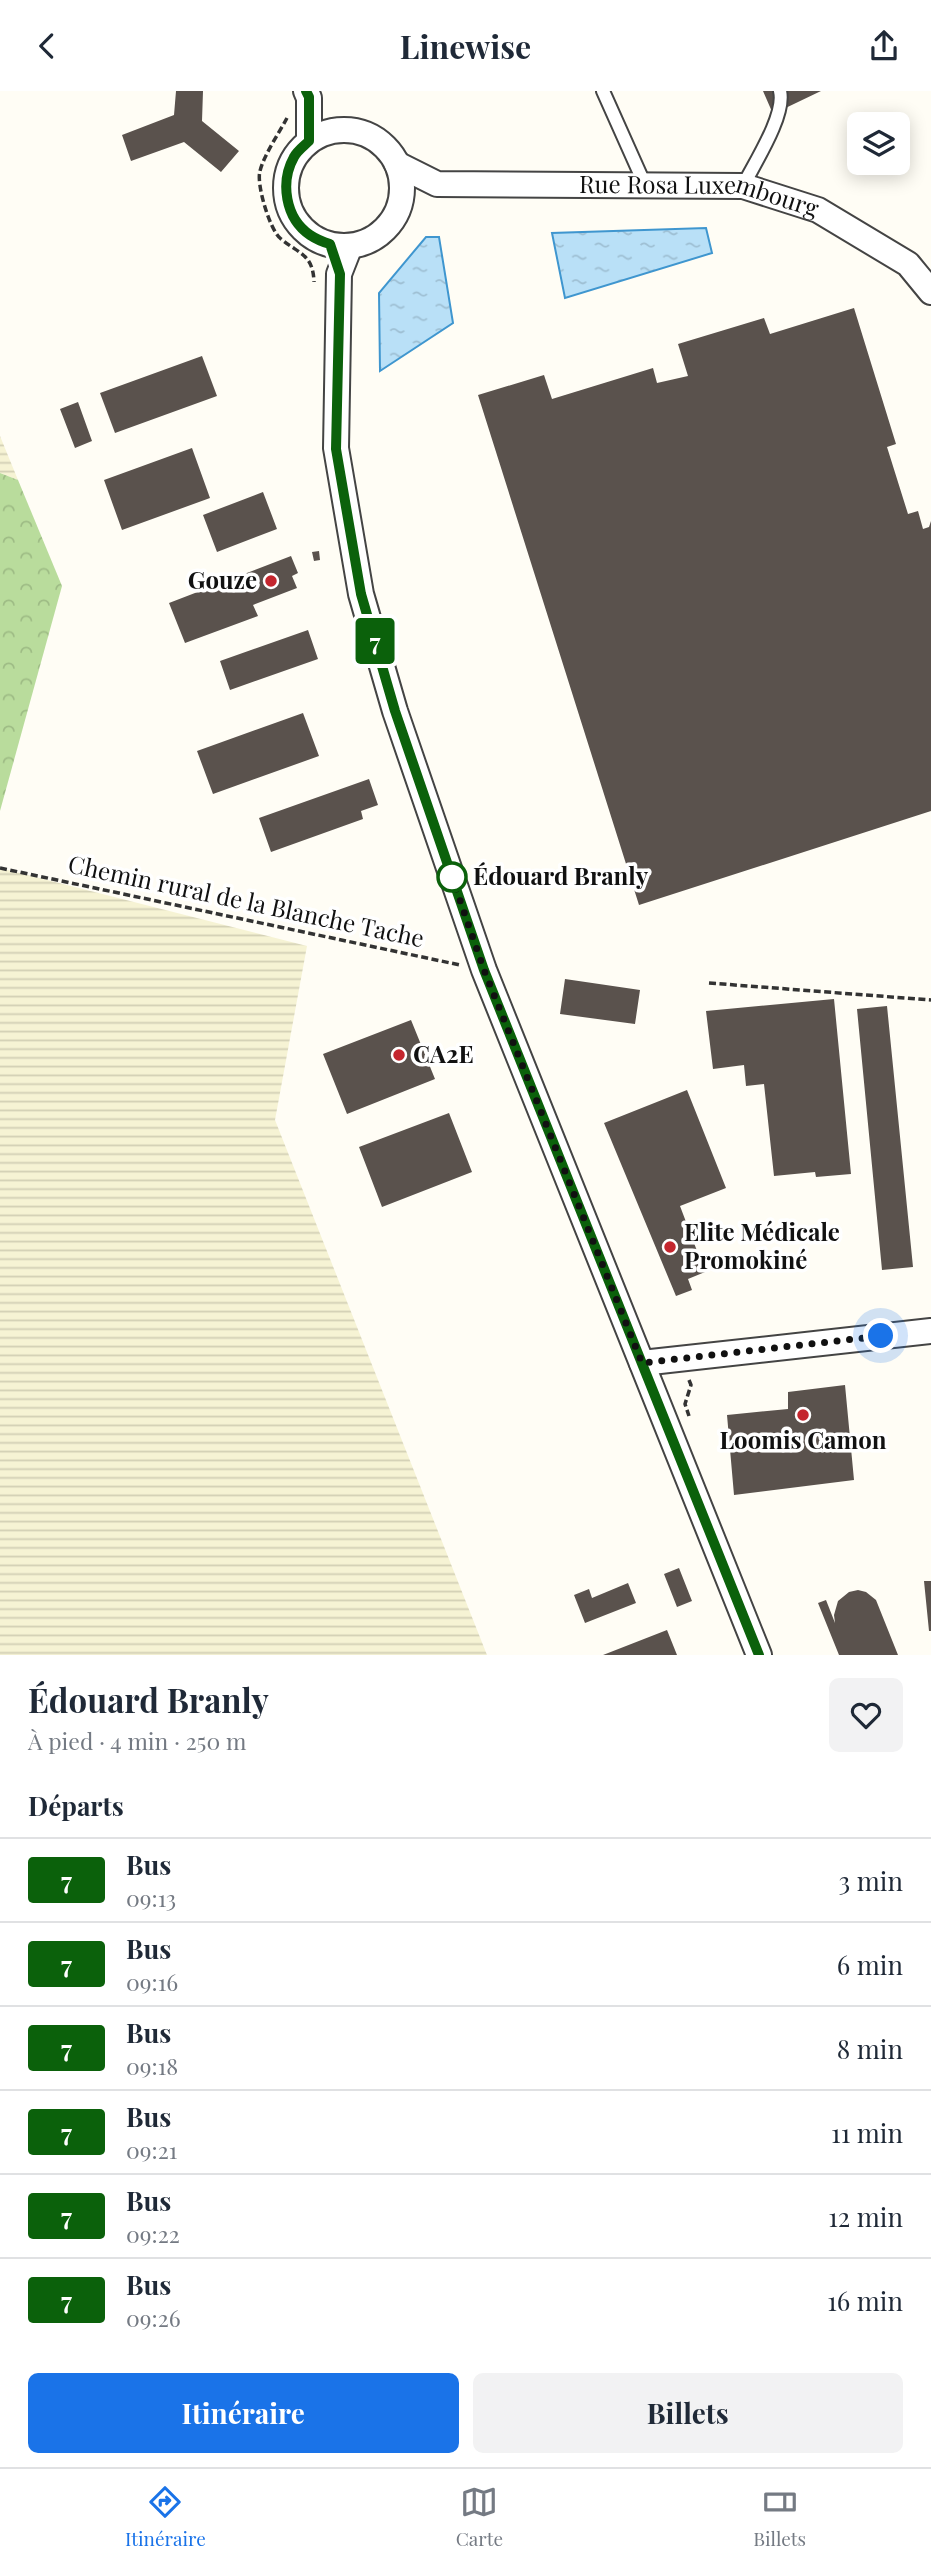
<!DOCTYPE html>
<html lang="fr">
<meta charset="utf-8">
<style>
body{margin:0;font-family:"Playfair Display",serif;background:#f2f2f3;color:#1f2937;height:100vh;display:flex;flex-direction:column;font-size:26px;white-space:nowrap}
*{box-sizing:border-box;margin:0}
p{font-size:23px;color:#747a83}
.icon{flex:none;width:38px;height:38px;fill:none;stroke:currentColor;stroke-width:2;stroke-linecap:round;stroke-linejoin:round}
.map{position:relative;height:1564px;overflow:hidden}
.details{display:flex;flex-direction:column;background:#fff;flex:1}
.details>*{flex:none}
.badge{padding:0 14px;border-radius:5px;font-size:24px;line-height:46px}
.controls{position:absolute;left:847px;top:21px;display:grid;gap:14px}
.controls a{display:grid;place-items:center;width:63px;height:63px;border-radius:10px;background:#fff;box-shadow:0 4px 18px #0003;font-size:35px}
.you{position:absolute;width:35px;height:35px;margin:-18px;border:5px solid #fff;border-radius:50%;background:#1a73e8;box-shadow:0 0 0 10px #1a73e833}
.map>.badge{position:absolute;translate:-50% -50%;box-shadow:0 0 0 4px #fff}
h2{padding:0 28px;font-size:26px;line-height:63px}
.round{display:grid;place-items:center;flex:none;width:74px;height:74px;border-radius:10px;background:#f2f2f3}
.overview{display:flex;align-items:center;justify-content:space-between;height:119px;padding:0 28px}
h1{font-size:33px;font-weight:700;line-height:52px}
.cta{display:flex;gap:14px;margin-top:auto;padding:14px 28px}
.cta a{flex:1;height:80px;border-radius:10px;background:#1a73e8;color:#fff;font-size:28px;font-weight:700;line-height:80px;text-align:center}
.cta a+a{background:#f2f2f3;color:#1f2937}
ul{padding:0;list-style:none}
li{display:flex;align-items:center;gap:21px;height:84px;padding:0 28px;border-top:2px solid #e0e1e3}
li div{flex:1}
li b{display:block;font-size:26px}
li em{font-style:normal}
li .badge{min-width:77px;font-weight:700;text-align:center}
header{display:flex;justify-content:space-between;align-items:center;height:91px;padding:0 28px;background:#fff;font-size:32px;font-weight:700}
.tab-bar{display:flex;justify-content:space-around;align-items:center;height:98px;border-top:2px solid #e0e1e3;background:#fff;font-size:19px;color:#747a83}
.tab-bar a{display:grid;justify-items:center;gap:4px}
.tab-bar .selected{color:#1a73e8}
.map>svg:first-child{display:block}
.farmland{fill:url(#farmland-rules)}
.forest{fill:url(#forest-crowns)}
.water{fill:url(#water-ripples);stroke:#3f96cf;stroke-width:2}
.building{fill:#5a524d}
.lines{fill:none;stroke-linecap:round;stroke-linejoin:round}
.lane-casing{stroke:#444;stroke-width:16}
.street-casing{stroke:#444;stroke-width:28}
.path{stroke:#333;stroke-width:3.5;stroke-dasharray:7 3.5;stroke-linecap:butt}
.lane{stroke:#fff;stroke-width:12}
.street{stroke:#fff;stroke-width:24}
.line-casing{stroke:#fff;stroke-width:16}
.line{stroke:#0b610b;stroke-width:10}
.walk{stroke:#111;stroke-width:7;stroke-dasharray:0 12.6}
.poi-dot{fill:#c4262e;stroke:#fff;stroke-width:2.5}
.stop-dot{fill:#fff;stroke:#0b610b;stroke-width:3.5}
.labels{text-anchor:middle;stroke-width:7;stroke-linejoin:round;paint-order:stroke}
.street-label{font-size:24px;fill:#111;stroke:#fff}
.poi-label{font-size:24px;font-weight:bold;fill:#111;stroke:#fff;text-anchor:start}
.stop-label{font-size:24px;font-weight:bold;fill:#111;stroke:#fff;text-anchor:start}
</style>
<header><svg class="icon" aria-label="back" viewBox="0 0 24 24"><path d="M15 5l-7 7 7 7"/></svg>Linewise<svg class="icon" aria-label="share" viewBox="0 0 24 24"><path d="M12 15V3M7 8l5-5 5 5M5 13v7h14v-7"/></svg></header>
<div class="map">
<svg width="931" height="1564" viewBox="0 0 931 1564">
<defs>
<pattern id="farmland-rules" width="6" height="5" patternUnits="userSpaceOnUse" patternTransform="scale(1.75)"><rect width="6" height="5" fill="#f6f3d4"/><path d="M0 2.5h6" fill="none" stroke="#d2cfb5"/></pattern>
<pattern id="forest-crowns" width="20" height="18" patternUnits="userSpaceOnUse" patternTransform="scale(1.75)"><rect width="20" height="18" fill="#b9dc9c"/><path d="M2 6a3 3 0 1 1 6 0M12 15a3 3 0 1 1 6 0" fill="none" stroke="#9ebc85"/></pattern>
<pattern id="water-ripples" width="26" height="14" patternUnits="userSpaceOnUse" patternTransform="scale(1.75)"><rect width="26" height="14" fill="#b9e0f7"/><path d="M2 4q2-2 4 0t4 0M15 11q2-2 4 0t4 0" fill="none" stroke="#9ebfd3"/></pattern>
</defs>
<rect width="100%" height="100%" fill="#fffdf5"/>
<path class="farmland" d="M0 345 18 389 0 382Z
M0 777 307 855 275 1029 487 1564H0Z"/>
<path class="forest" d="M0 382 18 389 62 495 0 720Z"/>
<path class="water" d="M706 137 712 162 565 207 552 142Z
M426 146H439L453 232 380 280 379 202Z"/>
<path class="building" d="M176 0H203L202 30 239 60 221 81 184 51 131 70 122 44 174 24Z
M763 0H821L773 23Z
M854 217 896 353 887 356 908 423 918 420 923 438 929 436 931 430V720L639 814 478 304 544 284 552 308 653 277 657 292 688 285 678 253 764 227 770 243Z
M202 265 217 305 115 342 100 302Z
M78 311 92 350 75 357 60 318Z
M192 357 210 407 122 439 104 389Z
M263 401 277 438 217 461 203 424Z
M319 460 320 469 314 470 312 461Z
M291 465 298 482 292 485 297 497 253 514 258 525 185 552 169 512Z
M308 539 318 568 230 599 220 570Z
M303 622 319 665 213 703 197 660Z
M369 688 378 714 361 720 363 728 271 761 259 727Z
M565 888 640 899 635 933 560 923Z
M834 908 851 1083 816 1086 815 1081 774 1085 764 993 746 995 744 974 713 978 706 920Z
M887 915 913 1176 882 1179 857 918Z
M411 929 435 988 347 1023 323 963Z
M687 999 726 1097 680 1115 705 1181 688 1188 692 1199 676 1205 604 1032Z
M449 1022 472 1081 382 1116 359 1056Z
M845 1294 854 1389 734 1404 727 1324 788 1318V1301Z
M679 1477 692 1510 677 1516 664 1483Z
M924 1490H931V1540H929Z
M628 1492 636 1512 585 1532 574 1504 589 1498 592 1507Z
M858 1499 866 1501 876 1509 898 1564H839L818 1512 826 1509 835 1532 834 1524 838 1510 849 1501Z
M667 1539 677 1564H603Z"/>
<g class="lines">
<g class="lane-casing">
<path id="lane" d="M603 0 645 94
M743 95C754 73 786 24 780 0"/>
</g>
<g class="street-casing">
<g id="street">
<path d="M306 0 309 7V50"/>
<circle cx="344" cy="97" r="58"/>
<path id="s1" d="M397 73 437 93 743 95 818 119 908 173 931 201"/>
<path d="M350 155 339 183 336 357 361 503 395 620 484 879 759 1564"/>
<path d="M642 1272 931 1240"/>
</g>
</g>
<path class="path" d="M287 27C279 42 264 64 260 80 256 93 270 139 280 147 298 163 313 162 314 191
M0 777 460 874
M709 892 931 909
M689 1289 691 1294 685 1313 689 1325"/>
<use href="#lane" class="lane"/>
<use href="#street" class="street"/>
</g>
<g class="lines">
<g class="line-casing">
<path id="line" d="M306 0 309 6V50C304 55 297 60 294 66 280 91 285 127 310 144 316 148 323 151 330 153L340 183 336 358 361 503 395 620 484 879 759 1564"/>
</g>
<use href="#line" class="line"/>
<path class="walk" d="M452 786 484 879 642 1272 881 1245"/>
</g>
<g class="poi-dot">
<circle cx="271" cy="490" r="7"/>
<circle cx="399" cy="964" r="7"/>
<circle cx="670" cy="1156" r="7"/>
<circle cx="803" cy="1324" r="7"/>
</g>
<circle class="stop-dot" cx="452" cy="786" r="14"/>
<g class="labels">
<g class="street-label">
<text dy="8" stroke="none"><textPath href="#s1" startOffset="308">Rue Rosa Luxembourg</textPath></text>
<text transform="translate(246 811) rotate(12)" y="8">Chemin rural de la Blanche Tache</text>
</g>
<g class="poi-label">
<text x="257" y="498" text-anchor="end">Gouze</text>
<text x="413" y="972">CA2E</text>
<text x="684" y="1150">Elite Médicale<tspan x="684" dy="28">Promokiné</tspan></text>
<text x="803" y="1358" text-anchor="middle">Loomis Camon</text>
</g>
<g class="stop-label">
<text x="473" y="794">Édouard Branly</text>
</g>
</g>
</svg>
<div class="controls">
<a><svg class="icon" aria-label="layers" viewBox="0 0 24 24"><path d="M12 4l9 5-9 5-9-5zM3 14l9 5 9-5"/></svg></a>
</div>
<div class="you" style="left:881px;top:1245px"></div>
<b class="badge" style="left:375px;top:550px;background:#0b610b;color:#fff">7</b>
</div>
<section class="details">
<div class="overview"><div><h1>Édouard Branly</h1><p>À pied · 4 min · 250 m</p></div><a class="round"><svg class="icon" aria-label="heart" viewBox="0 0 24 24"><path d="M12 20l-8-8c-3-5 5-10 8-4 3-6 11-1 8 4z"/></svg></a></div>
<h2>Départs</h2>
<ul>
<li><span class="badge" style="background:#0b610b;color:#fff">7</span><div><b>Bus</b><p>09:13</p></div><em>3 min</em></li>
<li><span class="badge" style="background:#0b610b;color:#fff">7</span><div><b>Bus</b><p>09:16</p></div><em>6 min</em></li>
<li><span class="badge" style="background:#0b610b;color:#fff">7</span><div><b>Bus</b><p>09:18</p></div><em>8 min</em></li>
<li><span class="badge" style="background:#0b610b;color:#fff">7</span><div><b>Bus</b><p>09:21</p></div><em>11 min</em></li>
<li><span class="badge" style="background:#0b610b;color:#fff">7</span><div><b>Bus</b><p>09:22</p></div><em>12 min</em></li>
<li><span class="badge" style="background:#0b610b;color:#fff">7</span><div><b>Bus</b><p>09:26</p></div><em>16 min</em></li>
</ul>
<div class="cta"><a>Itinéraire</a><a>Billets</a></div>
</section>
<nav class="tab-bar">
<a class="selected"><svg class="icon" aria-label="directions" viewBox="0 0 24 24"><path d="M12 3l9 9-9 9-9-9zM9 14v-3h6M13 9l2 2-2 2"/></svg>Itinéraire</a>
<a><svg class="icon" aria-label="map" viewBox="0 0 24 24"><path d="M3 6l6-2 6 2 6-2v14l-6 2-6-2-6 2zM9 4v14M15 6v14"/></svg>Carte</a>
<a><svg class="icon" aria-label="tickets" viewBox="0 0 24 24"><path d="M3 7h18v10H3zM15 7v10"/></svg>Billets</a>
</nav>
